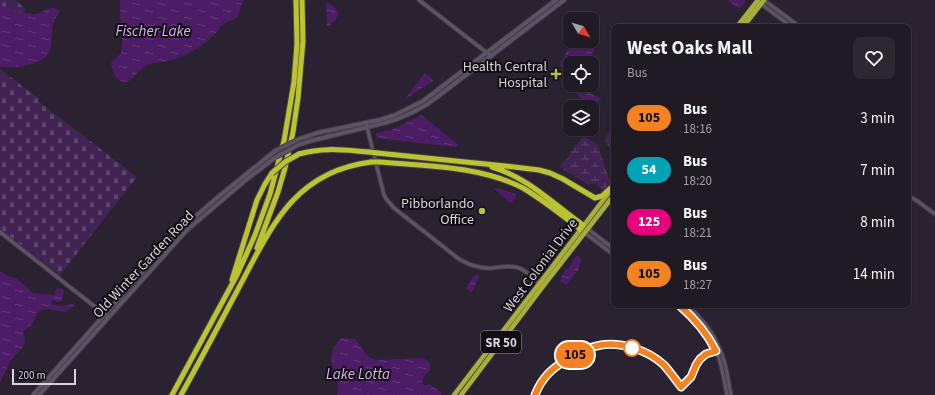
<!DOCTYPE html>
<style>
body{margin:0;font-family:"Source Sans 3",sans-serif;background:#2d2731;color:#f1f3f6;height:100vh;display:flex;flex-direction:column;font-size:15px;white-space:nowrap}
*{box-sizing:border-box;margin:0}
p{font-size:13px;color:#a2a1a6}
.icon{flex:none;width:22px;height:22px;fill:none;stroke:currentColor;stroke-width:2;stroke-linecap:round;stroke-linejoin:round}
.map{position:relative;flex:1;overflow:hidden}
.sheet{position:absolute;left:611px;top:24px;width:300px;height:284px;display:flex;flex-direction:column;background:#201a24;border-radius:8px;box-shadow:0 1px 3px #0004,0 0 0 1px #3d3841}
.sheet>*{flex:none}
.badge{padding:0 8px;border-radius:13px;font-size:14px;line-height:26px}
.needle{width:26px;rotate:128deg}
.fabs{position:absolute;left:563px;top:12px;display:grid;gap:8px}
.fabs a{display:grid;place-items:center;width:36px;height:36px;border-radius:8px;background:#201a24;box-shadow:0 1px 3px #0004,0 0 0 1px #3d3841;font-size:20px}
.scale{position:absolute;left:12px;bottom:10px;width:64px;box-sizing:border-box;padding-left:4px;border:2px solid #d8d2dc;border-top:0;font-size:11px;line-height:14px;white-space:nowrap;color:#d8d2dc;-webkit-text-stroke:3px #110d13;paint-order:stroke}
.map>.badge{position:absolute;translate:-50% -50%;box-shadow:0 0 0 2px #fff}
.round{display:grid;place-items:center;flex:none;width:42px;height:42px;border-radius:8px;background:#2d2731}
.head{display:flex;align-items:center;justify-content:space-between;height:68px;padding:0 16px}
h1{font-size:19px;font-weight:700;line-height:30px}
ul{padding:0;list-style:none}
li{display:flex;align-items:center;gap:12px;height:52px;padding:0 16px}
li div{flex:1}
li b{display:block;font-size:15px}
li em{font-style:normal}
li .badge{min-width:44px;font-weight:700;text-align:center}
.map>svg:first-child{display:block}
.wetland{fill:url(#wetland-marsh)}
.cemetery{fill:url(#cemetery-stones)}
.water{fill:url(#water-ripples)}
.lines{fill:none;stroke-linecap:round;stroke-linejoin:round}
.tertiary-casing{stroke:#463f4b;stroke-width:5}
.secondary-casing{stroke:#463f4b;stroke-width:5.5}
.trunk-casing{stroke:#463f4b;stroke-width:6}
.motorway-casing{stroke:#463f4b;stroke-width:7}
.tertiary{stroke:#5d5364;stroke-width:3}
.secondary{stroke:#5d5364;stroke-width:3.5}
.trunk{stroke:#a8ae3a;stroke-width:4.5}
.motorway{stroke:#bac430;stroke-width:5}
.secondary-bridge-casing{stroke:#463f4b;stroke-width:5.5;stroke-linecap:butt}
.motorway-bridge-casing{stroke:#463f4b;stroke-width:7;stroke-linecap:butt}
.secondary-bridge{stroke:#5d5364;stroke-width:3.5}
.motorway-bridge{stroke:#bac430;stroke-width:5}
.line-casing{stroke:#fff;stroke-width:9}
.line{stroke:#f58220;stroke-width:6}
.poi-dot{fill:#b7c148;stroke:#110d13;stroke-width:1.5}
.stop-dot{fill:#fff;stroke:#f58220;stroke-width:2}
.labels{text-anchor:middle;stroke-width:4;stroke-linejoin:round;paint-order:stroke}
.shield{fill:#110d13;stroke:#9c97a0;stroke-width:1}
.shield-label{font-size:13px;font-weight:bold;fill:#d8d2dc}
.poi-label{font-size:14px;fill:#d8d2dc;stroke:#110d13;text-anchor:end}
.street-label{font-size:14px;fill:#d8d2dc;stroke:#110d13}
.water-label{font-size:15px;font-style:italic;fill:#d8b3f2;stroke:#110d13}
</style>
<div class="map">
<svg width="935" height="395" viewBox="0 0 935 395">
<defs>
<pattern id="wetland-marsh" width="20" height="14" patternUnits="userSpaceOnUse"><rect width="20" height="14" fill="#422454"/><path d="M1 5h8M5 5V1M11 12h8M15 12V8" fill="none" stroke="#5d436c"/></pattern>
<pattern id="cemetery-stones" width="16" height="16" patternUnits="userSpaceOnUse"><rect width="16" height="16" fill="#422454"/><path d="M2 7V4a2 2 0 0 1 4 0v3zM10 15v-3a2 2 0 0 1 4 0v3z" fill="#5d436c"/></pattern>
<pattern id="water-ripples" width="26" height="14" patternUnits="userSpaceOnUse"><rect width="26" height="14" fill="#4c1c67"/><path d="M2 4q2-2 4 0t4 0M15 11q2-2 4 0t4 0" fill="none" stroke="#653c7c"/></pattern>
</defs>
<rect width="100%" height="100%" fill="#2a2230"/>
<path class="wetland" d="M614 128V155L605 141 607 135Z
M584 136 598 145 608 176 611 181 603 191 596 184H587L576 177 560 168 561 164 566 160 572 150Z"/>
<path class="cemetery" d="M0 0H15L26 9 0 43Z
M0 69 39 99 38 101 137 177 60 275 12 238 11 239 0 231Z"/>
<path class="water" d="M120 0H244C240 5 241 12 237 17 233 21 228 21 224 24 219 26 218 32 214 35 204 45 188 55 175 59 165 63 153 61 145 66 137 71 129 89 118 79 114 76 112 68 111 63L121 53 122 42 120 13Z
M727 0H745L744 5 740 8H738Z
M327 3C331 4 332 5 335 8 342 15 334 22 328 27L327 25 326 4Z
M0 5C10 8 24 14 34 14 44 14 48 2 60 11 56 17 52 24 52 31 51 37 52 44 50 50 43 67 15 68 0 67Z
M575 41H591L596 45C595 53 588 57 584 63H570V74L561 66 560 64 568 49Z
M424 74 428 75 433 80V81L404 100Z
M582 85 595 96 601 98 600 101C597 102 593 103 590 103 584 102 577 95 574 90L576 86Z
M421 115 424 117 458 145 456 147 376 138V133L391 130Z
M494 188H497L515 194 516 197 511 203 494 189Z
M576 256H578L581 259V261L579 265V269C574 274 571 281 566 285L561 282 560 280 565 270 569 268Z
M0 271 10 277 16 278 33 293 54 295 56 290 58 288 62 289 64 291 62 301 58 302 54 300 51 301 52 305 62 306 73 304 75 305 65 312C58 311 48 308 42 310 33 313 36 327 25 329L23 332C29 344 21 350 13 357V359L10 360 7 368 0 383Z
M476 275H479V277L473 290 471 292 467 289 466 288 473 277Z
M342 338 355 339 366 354 372 359 379 360 419 358C428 359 431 361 430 370 425 375 420 379 424 386L430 384 441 393V395H337C338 389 339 382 337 376 336 373 334 370 333 367 329 357 333 344 342 338Z"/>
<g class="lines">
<g class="tertiary-casing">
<path id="tertiary" d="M419 0 491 56
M764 0 800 27
M760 3 792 27
M366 123 384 195 387 200 394 208 459 259C469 265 479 269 492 268 500 267 511 265 519 268 527 271 533 278 539 283
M908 196 916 200 935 214
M588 229 614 249
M0 232 108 317
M585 233 614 255
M679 305C694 317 708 332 716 350 722 364 724 380 727 395
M686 305C701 317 714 334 721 352 727 366 728 381 731 395"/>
</g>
<g class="secondary-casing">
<path id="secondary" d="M299 139 317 133 379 120 395 115 423 101 556 0
M298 145 310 141 384 123 397 119 411 113 426 105 441 94 564 0
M33 395 173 238 189 222 218 197 275 151
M39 395 186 231 247 179 276 157"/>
</g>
<g class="trunk-casing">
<path id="trunk" d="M737 27 758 0
M743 27 764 0
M454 395 611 190
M461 395 544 285 614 195"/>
</g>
<g class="motorway-casing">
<path id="motorway" d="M377 153 505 166 539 170 550 173 563 179 595 198 602 196 614 185
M299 154C324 147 343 150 369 152
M379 162C426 166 480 166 523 188 543 200 562 215 580 229
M492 167C529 178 553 204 583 225
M257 248 278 192 285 168 293 132 298 98 303 41 302 0
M232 280 257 200 265 184 272 173
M172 395 237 275 255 235 270 194 284 141 294 82 297 44 296 0
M181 395C200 361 218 327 236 293 270 230 292 172 371 162"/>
</g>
<use href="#tertiary" class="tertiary"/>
<use href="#secondary" class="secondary"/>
<use href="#trunk" class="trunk"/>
<use href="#motorway" class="motorway"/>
<g class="secondary-bridge-casing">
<path id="secondary-bridge" d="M275 151 299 139
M276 157 298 145"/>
</g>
<g class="motorway-bridge-casing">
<path id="motorway-bridge" d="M369 152 377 153
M371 162H379
M272 173 285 162 299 154"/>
</g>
<use href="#secondary-bridge" class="secondary-bridge"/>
<use href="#motorway-bridge" class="motorway-bridge"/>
</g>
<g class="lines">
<g class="line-casing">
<path id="line" d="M535 395C542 377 553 367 570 358 579 352 590 347 601 345 622 342 648 350 664 365 670 372 676 380 681 387L691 377 696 365 700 359 706 354 716 351C707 333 694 318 679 305"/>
</g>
<use href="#line" class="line"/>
</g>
<g class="poi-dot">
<path d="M554 68h4v4h4v4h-4v4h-4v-4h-4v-4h4z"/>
<circle cx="482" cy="211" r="4"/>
</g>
<circle class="stop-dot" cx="632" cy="348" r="8"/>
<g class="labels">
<rect class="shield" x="481" y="331" width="40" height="22" rx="3"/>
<g class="shield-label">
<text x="501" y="347">SR 50</text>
</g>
<g class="poi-label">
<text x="547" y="71">Health Central<tspan x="547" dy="16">Hospital</tspan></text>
<text x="474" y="208">Pibborlando<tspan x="474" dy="16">Office</tspan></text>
</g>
<g class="street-label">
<text transform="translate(143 264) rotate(-47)" y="5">Old Winter Garden Road</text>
<text transform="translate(540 265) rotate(-53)" y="5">West Colonial Drive</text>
</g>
<g class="water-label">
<text x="153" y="36">Fischer Lake</text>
<text x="358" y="379">Lake Lotta</text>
</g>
</g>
</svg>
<div class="fabs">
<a><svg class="needle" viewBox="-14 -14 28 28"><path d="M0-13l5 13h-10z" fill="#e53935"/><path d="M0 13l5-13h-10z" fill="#a2a1a6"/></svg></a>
<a><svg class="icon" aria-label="locate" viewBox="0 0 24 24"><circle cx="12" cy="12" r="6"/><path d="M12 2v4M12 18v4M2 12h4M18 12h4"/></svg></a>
<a><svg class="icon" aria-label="layers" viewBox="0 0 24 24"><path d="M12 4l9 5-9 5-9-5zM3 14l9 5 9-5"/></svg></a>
</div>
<div class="scale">200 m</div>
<b class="badge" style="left:575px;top:355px;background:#f58220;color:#111">105</b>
<section class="sheet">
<div class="head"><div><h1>West Oaks Mall</h1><p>Bus</p></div><a class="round"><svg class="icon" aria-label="heart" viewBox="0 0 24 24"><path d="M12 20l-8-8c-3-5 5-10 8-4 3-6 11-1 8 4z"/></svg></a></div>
<ul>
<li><span class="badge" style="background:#f58220;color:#111">105</span><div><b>Bus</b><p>18:16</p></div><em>3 min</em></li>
<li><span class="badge" style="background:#00a3b4;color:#fff">54</span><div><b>Bus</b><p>18:20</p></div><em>7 min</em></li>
<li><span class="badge" style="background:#e6007e;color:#fff">125</span><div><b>Bus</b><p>18:21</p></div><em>8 min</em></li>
<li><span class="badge" style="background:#f58220;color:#111">105</span><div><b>Bus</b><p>18:27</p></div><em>14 min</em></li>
</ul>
</section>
</div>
